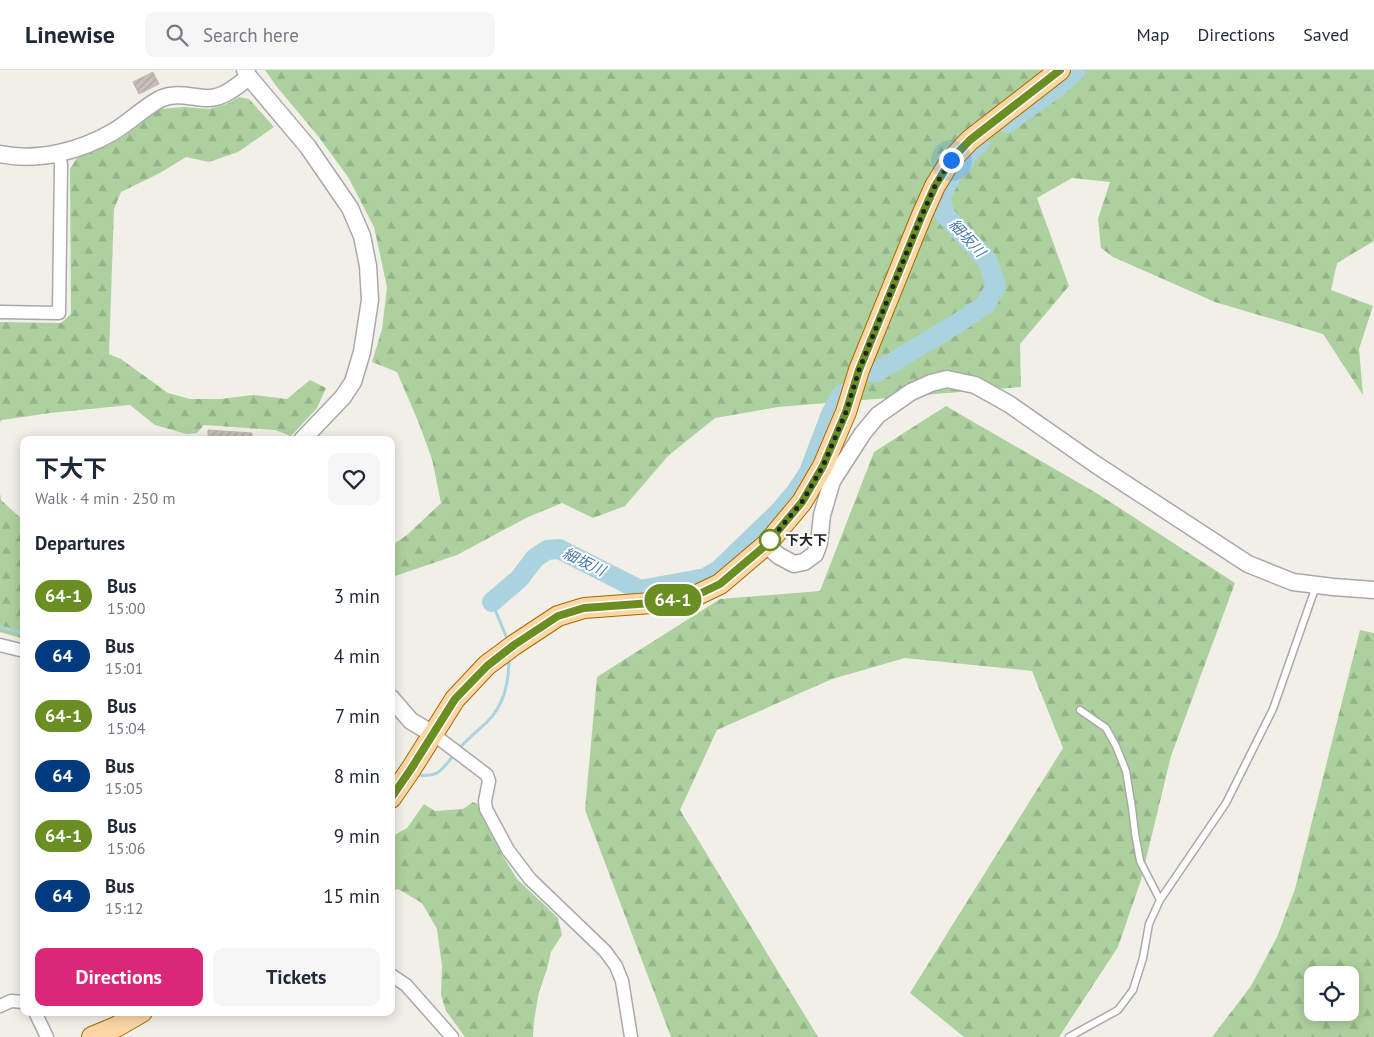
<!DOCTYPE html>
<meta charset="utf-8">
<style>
body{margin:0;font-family:"PT Sans","Noto Sans JP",sans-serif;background:#f6f6f7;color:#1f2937;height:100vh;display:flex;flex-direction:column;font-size:19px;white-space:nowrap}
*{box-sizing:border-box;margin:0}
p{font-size:16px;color:#747a83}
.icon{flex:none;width:28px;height:28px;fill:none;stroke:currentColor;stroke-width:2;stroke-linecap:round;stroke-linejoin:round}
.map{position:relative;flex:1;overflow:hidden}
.panel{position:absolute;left:20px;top:366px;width:375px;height:580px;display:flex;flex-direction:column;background:#fff;border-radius:10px;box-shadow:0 2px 12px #0003}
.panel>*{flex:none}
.badge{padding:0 10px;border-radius:16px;font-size:18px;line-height:32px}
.buttons{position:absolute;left:1304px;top:896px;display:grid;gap:10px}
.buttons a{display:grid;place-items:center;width:55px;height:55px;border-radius:10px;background:#fff;box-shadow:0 2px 12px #0003;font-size:25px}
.you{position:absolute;width:25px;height:25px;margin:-12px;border:4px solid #fff;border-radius:50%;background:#1a73e8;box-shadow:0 0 0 8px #1a73e833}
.map>.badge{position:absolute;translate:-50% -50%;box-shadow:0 0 0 2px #fff}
h2{padding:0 15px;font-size:19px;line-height:45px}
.round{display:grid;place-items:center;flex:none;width:52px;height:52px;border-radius:10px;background:#f6f6f7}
.headline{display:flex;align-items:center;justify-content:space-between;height:85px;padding:0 15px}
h1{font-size:24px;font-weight:700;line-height:38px}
.cta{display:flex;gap:10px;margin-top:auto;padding:10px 15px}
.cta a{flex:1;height:58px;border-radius:10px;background:#db2777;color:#fff;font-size:20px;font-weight:700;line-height:58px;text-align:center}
.cta a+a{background:#f6f6f7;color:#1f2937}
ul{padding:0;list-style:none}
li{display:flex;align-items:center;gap:15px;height:60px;padding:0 15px}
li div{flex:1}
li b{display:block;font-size:19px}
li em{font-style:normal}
li .badge{min-width:55px;font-weight:700;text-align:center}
header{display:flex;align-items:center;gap:30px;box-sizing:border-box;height:70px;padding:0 25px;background:#fff;border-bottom:1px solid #e0e1e3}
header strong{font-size:24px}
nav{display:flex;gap:28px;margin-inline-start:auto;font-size:18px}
.search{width:350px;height:45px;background:#f6f6f7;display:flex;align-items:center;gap:12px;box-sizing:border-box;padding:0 18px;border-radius:10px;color:#747a83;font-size:19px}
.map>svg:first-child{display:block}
.forest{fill:url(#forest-firs);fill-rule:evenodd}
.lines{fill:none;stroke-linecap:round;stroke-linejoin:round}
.stream{stroke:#aad3df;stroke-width:3}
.river{stroke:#aad3df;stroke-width:20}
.building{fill:url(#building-hatch);stroke:#c4b6ab}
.service-casing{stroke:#a9a9a9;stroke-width:9}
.minor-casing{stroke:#a9a9a9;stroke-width:15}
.tertiary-casing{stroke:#a9a9a9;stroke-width:19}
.primary-casing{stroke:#a06b00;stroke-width:22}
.service{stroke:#fff;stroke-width:6}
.minor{stroke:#fff;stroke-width:12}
.tertiary{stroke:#fff;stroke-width:16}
.primary{stroke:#fcd6a4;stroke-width:20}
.line-casing{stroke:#fff;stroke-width:11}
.line{stroke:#6b8e23;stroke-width:8}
.walk{stroke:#222;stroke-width:5;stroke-dasharray:0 9}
.stop-dot{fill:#fff;stroke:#6b8e23;stroke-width:2.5}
.labels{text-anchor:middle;stroke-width:4;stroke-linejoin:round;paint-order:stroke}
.stop-label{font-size:14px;font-weight:bold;fill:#222;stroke:#fff;text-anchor:start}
.water-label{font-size:15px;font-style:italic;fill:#4a7aab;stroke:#fff}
</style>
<header>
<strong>Linewise</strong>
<div class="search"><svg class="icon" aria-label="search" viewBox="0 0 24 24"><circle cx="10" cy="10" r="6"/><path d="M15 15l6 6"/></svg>Search here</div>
<nav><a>Map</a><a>Directions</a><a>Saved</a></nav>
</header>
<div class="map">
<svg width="1374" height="967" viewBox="0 0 1374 967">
<defs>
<pattern id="forest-firs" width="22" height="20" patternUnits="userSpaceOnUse" patternTransform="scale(1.25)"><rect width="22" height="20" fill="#add19e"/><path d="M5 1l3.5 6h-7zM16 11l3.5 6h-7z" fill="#95b388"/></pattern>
<pattern id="building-hatch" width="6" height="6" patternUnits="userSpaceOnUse" patternTransform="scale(1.25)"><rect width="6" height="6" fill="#c7bfb8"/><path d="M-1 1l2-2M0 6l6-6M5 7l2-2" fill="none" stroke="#aba49e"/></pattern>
</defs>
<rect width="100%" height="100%" fill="#f2efe9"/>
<path class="forest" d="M265 0H1374V171L1337 193 1331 220 1373 236 1359 279 1363 325 1323 264 1215 232 1113 187 1101 178 1098 149 1110 112 1072 108 1037 128 1069 216 1020 274 1021 317 778 337 715 348 668 386 625 436 593 448 562 433 526 448 457 485 395 506 391 512V476L407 465 441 433 432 389 418 351 397 302 372 292 382 259 387 217 374 157 348 107 318 66 277 17Z
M239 27 249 29 274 57 238 82 209 92 186 87 160 103 121 122 114 139 109 284 121 289 168 323 190 329H220L253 325 287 329 310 310 326 318 317 338 291 366 275 360 204 355 197 363 186 364 155 355 130 335 50 343 2 350 0 352V252L61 253 71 244 70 99 77 88 102 78 122 68 160 39 184 37 209 39 227 34Z
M946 336 1098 424 1235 513 1171 686 1141 810 1118 877 1059 967H964L910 923 1063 678 1032 601 905 588 832 609 717 660 680 740 818 967H671L585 740 597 607 720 529 820 521 874 382Z
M0 423 1 430 24 451V569L0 562Z
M1360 560 1374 563V967H1212L1251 916 1277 867 1295 819ZM1312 905H1350V942H1312Z
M473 732 480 735 484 750 501 783 517 809 558 848 562 865 551 882 547 899 539 922 534 951 533 967H465L446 941 441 925 442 896 437 859 422 833 398 819 391 821V767L407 758 424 734 435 741 463 739Z"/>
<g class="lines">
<path class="stream" d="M492 532 508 571
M0 557 24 563
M458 680C466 670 476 662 486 653 505 635 509 611 509 587
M414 705C439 707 439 703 454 685"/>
<path class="river" d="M1007 53 1056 18 1076 0
M875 303 961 251 985 235 996 216 987 190 945 145 940 128 954 100 961 95 970 81 980 73
M492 532 519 509 535 488 547 480 559 479 640 520 705 508 720 499 779 442 796 422 809 402 831 344 842 324"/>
</g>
<path class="building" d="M153 2 159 14 139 24 133 12Z
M208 360 252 363V370H208Z"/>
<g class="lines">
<g class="service-casing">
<path id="service" d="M1080 640 1106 658 1116 676 1126 701 1132 738 1135 763 1140 791 1160 830
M1069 967 1118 940 1133 920 1143 888 1149 854 1160 830 1226 733 1273 639 1316 516"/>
</g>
<g class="minor-casing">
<path id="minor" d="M0 242 59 243 61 95 59 84
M0 575 24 581
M433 664 487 705 489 711 485 731 486 739 508 780 530 809 605 881 616 896 622 911 631 967
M391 905 406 915 452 967
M0 936 11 931 24 932
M35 942 47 967"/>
</g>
<g class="tertiary-casing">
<path id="tertiary" d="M245 0 249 7 308 77 350 138 362 166 368 196 370 230 362 282 353 312 343 327 302 370
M0 84C38 92 80 81 113 62 130 52 143 38 160 29 177 21 192 28 209 28 224 28 238 15 249 7
M766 475 779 486 794 494 804 492 815 484 819 473 822 445 832 411 863 363 878 345 911 322 931 313 947 309 975 315 1009 334 1095 394 1248 494 1293 512 1333 517 1374 520
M391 628 411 651 433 664"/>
</g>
<g class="primary-casing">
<path id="primary" d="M391 728 411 699 455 629 487 595 514 575 558 546 584 538 665 532 697 525 720 514 766 475 802 432 823 396 846 342 859 300 922 145 935 116 951 90 970 70 1060 0
M92 967 116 957 142 942"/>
</g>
<use href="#service" class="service"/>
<use href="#minor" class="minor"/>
<use href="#tertiary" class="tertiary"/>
<use href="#primary" class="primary"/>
</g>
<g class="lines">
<g class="line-casing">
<path id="line" d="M391 728 411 699 455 629 487 596 514 575 558 546 584 538 665 532 697 525 720 514 766 475 802 432 823 396 846 342 859 300 922 145 935 116 951 90 970 70 1060 0"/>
</g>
<use href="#line" class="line"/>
<path class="walk" d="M770 470 766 475 802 432 823 396 846 342 859 300 922 145 935 116 951 90"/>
</g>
<circle class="stop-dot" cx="770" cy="470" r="10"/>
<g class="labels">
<g class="stop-label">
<text x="785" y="475">下大下</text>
</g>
<g class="water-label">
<text transform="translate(967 168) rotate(47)" y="5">細坂川</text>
<text transform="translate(584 492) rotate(26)" y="5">細坂川</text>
</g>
</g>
</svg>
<div class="buttons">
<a><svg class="icon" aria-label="locate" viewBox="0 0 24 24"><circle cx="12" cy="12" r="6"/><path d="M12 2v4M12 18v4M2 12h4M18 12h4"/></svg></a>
</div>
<div class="you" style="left:951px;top:90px"></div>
<b class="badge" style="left:673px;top:530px;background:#6b8e23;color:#fff">64-1</b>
<section class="panel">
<div class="headline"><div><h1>下大下</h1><p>Walk · 4 min · 250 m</p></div><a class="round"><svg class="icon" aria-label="heart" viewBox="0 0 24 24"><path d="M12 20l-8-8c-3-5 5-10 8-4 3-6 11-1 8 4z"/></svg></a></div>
<h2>Departures</h2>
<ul>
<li><span class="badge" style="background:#6b8e23;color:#fff">64-1</span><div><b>Bus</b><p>15:00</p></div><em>3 min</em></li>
<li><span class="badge" style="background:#003b80;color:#fff">64</span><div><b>Bus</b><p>15:01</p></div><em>4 min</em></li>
<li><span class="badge" style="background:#6b8e23;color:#fff">64-1</span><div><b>Bus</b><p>15:04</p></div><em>7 min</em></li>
<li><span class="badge" style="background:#003b80;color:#fff">64</span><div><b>Bus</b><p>15:05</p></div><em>8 min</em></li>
<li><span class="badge" style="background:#6b8e23;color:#fff">64-1</span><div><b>Bus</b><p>15:06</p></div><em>9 min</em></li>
<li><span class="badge" style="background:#003b80;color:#fff">64</span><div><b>Bus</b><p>15:12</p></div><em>15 min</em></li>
</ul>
<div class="cta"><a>Directions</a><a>Tickets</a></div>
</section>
</div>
